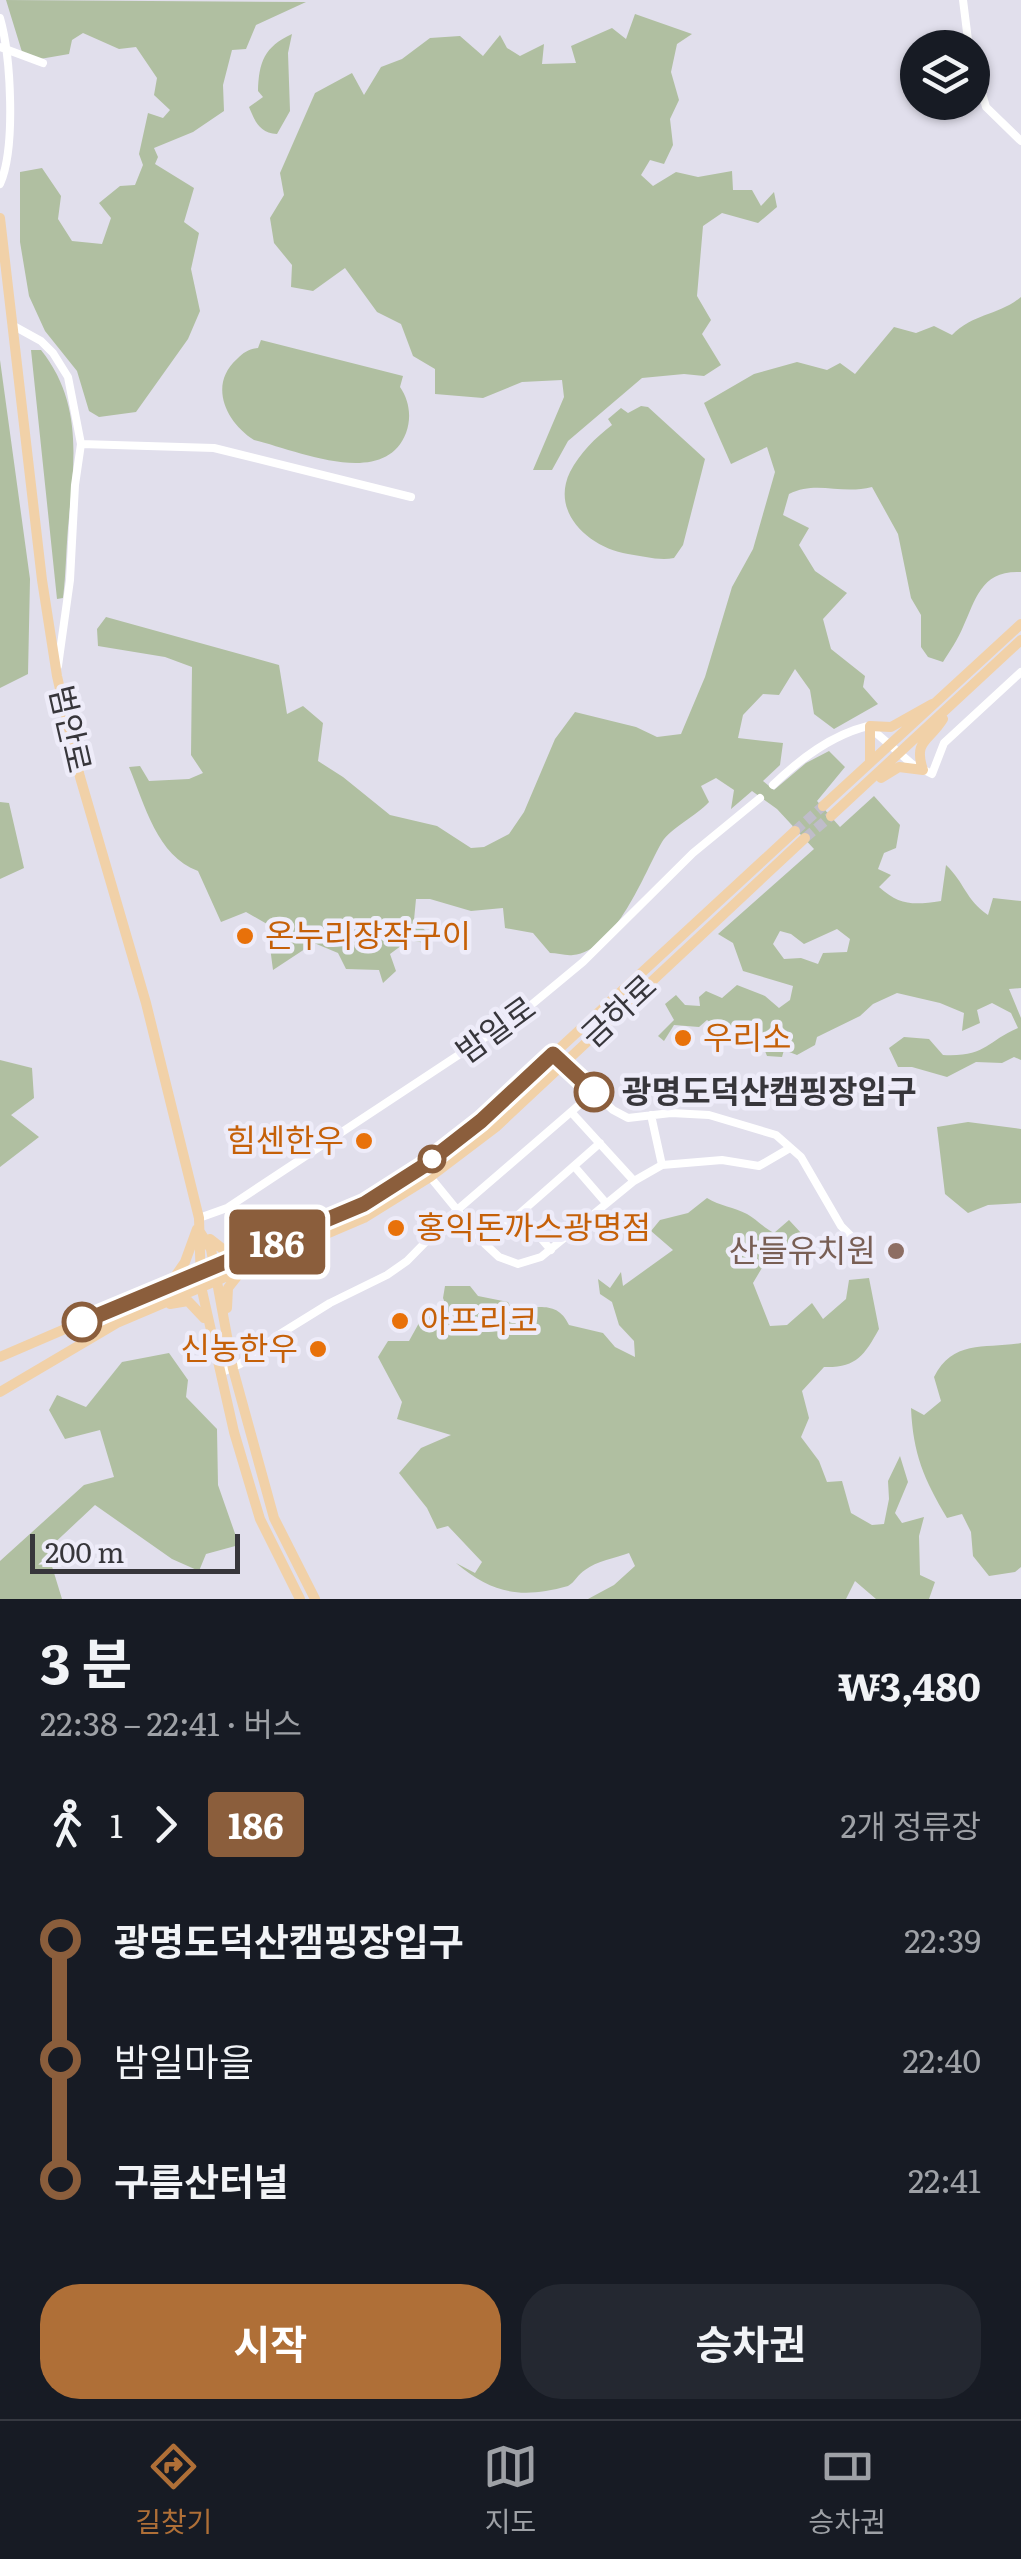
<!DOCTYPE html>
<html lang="ko">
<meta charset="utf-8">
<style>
body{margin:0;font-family:Literata,"Noto Sans KR",serif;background:#242831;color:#f1f3f6;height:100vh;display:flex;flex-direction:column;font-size:38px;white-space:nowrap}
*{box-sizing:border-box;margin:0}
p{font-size:32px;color:#9ea1a6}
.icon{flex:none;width:55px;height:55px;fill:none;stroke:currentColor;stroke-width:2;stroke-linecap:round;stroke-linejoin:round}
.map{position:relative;height:1599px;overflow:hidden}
.panel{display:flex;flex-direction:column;background:#171b24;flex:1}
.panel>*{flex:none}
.badge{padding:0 20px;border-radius:8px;font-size:35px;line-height:65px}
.fabs{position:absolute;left:900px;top:30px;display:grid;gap:20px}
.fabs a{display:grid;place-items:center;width:90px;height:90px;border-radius:50%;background:#171b24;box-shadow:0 2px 8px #0004;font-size:50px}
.scale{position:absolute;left:30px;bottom:25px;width:210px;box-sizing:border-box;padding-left:10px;border:5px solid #37363b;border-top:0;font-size:28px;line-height:35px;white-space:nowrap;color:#37363b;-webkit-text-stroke:8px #eeecf9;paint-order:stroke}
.map>.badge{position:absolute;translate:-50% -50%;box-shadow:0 0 0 5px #fff}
.legs{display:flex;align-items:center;gap:15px;height:110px;padding:0 40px;font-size:32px}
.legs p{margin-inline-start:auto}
.overview{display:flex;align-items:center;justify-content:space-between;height:170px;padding:0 40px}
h1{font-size:55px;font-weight:700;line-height:75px}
.action{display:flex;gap:20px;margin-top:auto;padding:20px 40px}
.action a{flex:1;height:115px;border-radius:40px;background:#af6f37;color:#fff;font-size:40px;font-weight:700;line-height:115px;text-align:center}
.action a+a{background:#242831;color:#f1f3f6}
ul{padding:0 40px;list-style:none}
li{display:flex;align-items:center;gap:35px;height:120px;font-size:38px}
li i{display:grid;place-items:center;width:15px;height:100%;margin:0 12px;background:currentColor}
li i::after{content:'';width:25px;height:25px;margin:-12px;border:8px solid;border-radius:50%;background:#171b24}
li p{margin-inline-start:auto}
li:first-child i{background:linear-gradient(#0000 50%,currentColor 0)}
li:last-child i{background:linear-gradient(currentColor 50%,#0000 0)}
.menu{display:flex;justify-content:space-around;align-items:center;height:140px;border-top:2px solid #363941;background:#171b24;font-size:28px;color:#9ea1a6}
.menu a{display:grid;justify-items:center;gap:5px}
.menu .on{color:#af6f37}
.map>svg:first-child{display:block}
.green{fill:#b0bfa1;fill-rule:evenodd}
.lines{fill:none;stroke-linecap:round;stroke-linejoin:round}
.major-tunnel{stroke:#bfbdc9;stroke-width:10;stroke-dasharray:10 5;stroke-linecap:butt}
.minor{stroke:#fff;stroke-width:8}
.major{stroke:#f1d1a8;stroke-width:10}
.line-1-casing{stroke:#fff;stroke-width:22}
.line-1{stroke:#8b5e3c;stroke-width:15}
.food-dot{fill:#e8710a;stroke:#eeecf9;stroke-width:4}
.stop-1-dot{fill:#fff;stroke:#8b5e3c;stroke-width:5}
.education-dot{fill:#8d6e63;stroke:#eeecf9;stroke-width:4}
.labels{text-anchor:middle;stroke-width:9;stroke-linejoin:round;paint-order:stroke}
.street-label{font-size:32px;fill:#37363b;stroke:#eeecf9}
.food-label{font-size:32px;fill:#c56008;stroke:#eeecf9;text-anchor:start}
.stop-label{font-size:32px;font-weight:bold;fill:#37363b;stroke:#eeecf9;text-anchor:start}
.education-label{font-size:32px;fill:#785e54;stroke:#eeecf9;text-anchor:end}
</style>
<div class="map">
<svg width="1021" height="1599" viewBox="0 0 1021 1599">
<rect width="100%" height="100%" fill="#e1dfec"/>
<path class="green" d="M6 0 306 2 256 25 246 49 232 50 223 85 224 111 193 132 154 148 158 157 155 164 194 188 184 222 199 233 191 269 200 311 188 339 136 412 99 417 89 411 77 371 45 331 29 296 20 242V172L42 168 61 196 58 219 72 241 102 244 111 218 99 203 120 186 135 185 143 165 139 154 148 113 163 118 170 110 154 95 157 78 136 47 119 49 83 33 72 40 69 54 40 59 22 52Z
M635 14 692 34 677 44 671 72 679 100 670 119 673 145 664 164 650 160 641 175 653 186 676 172 698 177 732 171 733 190H752L761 206 774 192 777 207 758 223 722 213 703 226 697 296 711 320 702 334 721 365 704 376 684 374 642 378 568 441 552 470H533L564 397 562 380 522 382 483 398 435 394V369L413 356 401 324 377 312 345 268 313 291 291 287 292 265 274 243 270 218 284 195 280 173 315 93 352 73 364 95 381 67 402 59 430 38 460 36 483 56 500 35 507 48 520 56 544 44 542 64 576 63 571 46 612 28 626 39Z
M292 34 288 53 290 111 277 134C259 133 255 121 249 107L263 97 258 91C259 62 264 47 292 34Z
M1021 297V572C981 570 976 599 963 627 958 639 950 651 943 662L928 657 921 647V615L911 598 898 534 872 487C840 495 817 480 789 494L783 515 809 528 799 545 815 571 847 593 823 619 831 649 865 676 863 687 878 704 834 729 814 714 810 690 795 669 779 695 763 694 743 715 738 738 783 743 780 765 763 781 774 790 806 763 829 751 845 767 817 801 840 827 874 796 900 825 896 848 884 853 878 869 891 875 879 887C900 906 914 905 941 901L946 865C965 883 965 899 988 915L993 898 1021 901V988L1009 989 1021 1018V1060L1014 1057 1002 1063 976 1062 947 1077 912 1067H898L889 1048 904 1037 929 1039 943 1055C987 1057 985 1042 1018 1028L1011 1013 992 1003 977 1010 980 1023 962 1031 964 1013 940 1003 897 993 873 1004 860 1016 817 1037 815 1045 797 1055 784 1050 782 1057 767 1056 765 1051H754L735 1028 718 1029 707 1020 699 1027 674 1025 664 1041 658 1036 674 1020 665 1004 676 995 685 1005 700 1006 699 997 706 991 722 998 737 985 765 996 779 1008 790 1000 793 986 743 971 733 943 718 934 814 849 777 809 752 791 731 809 734 790 716 778 701 786 709 802C697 815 670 829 662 842 644 873 616 951 573 955 566 956 557 953 550 953L533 933 505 928 503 908 471 911 430 899H416L414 920 428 933 430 944 409 940 390 954 396 971 383 983 379 970 346 969 338 953 314 943 273 970 267 924 246 912 221 922 198 871C157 856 145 805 129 767L140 766 149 781 189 779 203 773 191 755 192 667 165 657 98 646 97 629 106 617 279 665 287 714 303 706 323 723 318 761 343 777 390 815 437 826 471 848 484 847 509 834 524 812 555 739 575 712 636 727 657 737 681 734 705 677 732 587 753 549 775 472 767 447 731 464 704 403 754 374 797 362 827 370 840 363 855 374 894 327 916 333 934 326 952 335C974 313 998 316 1021 297ZM837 929 850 939 847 952 823 953 818 964 801 958 784 959 773 944 780 931 791 934 804 944Z
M261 340 403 376 400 387C409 400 412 417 406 433 384 490 296 450 254 440 226 422 208 385 237 359 244 352 249 349 258 348Z
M31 350H41C84 404 74 464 68 528 66 551 66 574 63 598L57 599Z
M0 360 30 579 28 674 0 688Z
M641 406 648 407 705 459 683 545 674 558C659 561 643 556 628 554 590 548 550 513 570 472 580 453 595 438 612 425L608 419 621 408 628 413Z
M0 802 9 803 24 868 0 879Z
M0 1060 32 1068 34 1098 11 1115 39 1137 0 1167Z
M968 1122 1021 1129V1203L988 1205 968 1213 945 1194 937 1127Z
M707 1198C720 1206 734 1207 747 1214 756 1219 764 1228 774 1233L789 1220 802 1234 766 1261 753 1283 770 1326 787 1325 812 1303 823 1319 846 1299 849 1280 869 1278 879 1329C864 1356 856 1368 824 1367L802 1391 809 1418 801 1437 819 1461 827 1482 842 1481 851 1513 872 1525 884 1524 889 1499 888 1481 900 1456 908 1482 895 1513 902 1523 924 1517 919 1536 920 1575 935 1582 929 1599H876L855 1581 846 1599H588L614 1585 635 1566 629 1553C616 1558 596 1561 585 1570 578 1574 575 1582 568 1586 521 1599 493 1594 456 1563L475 1573 482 1562 448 1526 437 1529 427 1508 399 1473 421 1448 451 1435 397 1419 402 1402 378 1357 388 1341H409L424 1314 450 1316 443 1298 445 1286H470L478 1296 508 1302 511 1308C536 1309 557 1299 569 1325L603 1333 615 1347 635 1357 634 1341 619 1325 612 1302 600 1294 598 1279 610 1288 621 1272 623 1286 673 1250 651 1231 660 1220 688 1213Z
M1021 1343V1567L1015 1572 989 1576 973 1556 971 1532 962 1514 947 1518C924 1479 913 1454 911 1408L924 1415 941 1401 934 1377C953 1339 985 1349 1021 1343Z
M169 1353 188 1380 186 1397 217 1429 218 1485 239 1545 206 1554 199 1571 172 1559 95 1505 47 1550 62 1599H0V1561L84 1485 114 1477 100 1430 65 1439 49 1410 57 1395 86 1407 122 1362Z"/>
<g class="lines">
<path class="major-tunnel" d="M795 831 823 806
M805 838 831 816"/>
<path class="minor" d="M963 0 969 48
M0 18C11 56 16 148 0 184
M0 47 43 63
M972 58 986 107 1021 141
M12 325 41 341 53 353 68 377 81 444 75 485 70 580 58 666
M81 444 214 448 411 497
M773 785C800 759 831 735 868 726L912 764 932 774 944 743 1021 672
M560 1061 613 1110 628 1118 671 1113 709 1115 776 1135 801 1157 841 1226 867 1252
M572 1113 634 1181
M651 1115 662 1165
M574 1166 606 1203
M422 1167 485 1244 499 1257 518 1264 541 1257 634 1181 662 1165 722 1160 759 1166 790 1148
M520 1214 551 1250
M199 1218 227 1208 519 1015 583 962 693 853 760 798
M485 1244 600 1143
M220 1373 240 1364 280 1334 330 1303 387 1275 407 1261 456 1211 594 1092"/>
<path class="major" d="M0 218 42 580 57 676 80 777 146 1003 199 1218 201 1286 234 1432 260 1519 300 1599
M870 763V726L891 727 932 704
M881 778 899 767 923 770C913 740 929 742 943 719
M823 806 1021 624
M831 816 1021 640
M198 1229 211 1249 233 1369 274 1518 315 1599
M210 1239 224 1250H254
M172 1281 185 1262 197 1229
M170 1304 188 1301 204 1318
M227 1308 228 1288 239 1274
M0 1357 214 1265 259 1250 345 1214 422 1167 481 1121 795 831
M0 1392 117 1323 364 1218 430 1177 496 1127 805 838"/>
</g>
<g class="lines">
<g class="line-1-casing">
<path id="line-1" d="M82 1322 364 1204 422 1167 481 1121 553 1054 594 1092"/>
</g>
<use href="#line-1" class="line-1"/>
</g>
<g class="food-dot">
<circle cx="245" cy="936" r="10"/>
<circle cx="683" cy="1038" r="10"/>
<circle cx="364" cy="1141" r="10"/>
<circle cx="396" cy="1228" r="10"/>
<circle cx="400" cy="1321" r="10"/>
<circle cx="318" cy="1349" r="10"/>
</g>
<g class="stop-1-dot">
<circle cx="594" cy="1092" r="18"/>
<circle cx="432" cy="1159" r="12"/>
<circle cx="82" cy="1322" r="18"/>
</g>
<circle class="education-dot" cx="896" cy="1251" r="10"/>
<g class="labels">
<g class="street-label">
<text transform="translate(70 729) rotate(77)" y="11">범안로</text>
<text transform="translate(619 1011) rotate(-43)" y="11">금하로</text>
<text transform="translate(496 1030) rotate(-36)" y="11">밤일로</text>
</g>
<g class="food-label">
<text x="265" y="947">온누리장작구이</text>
<text x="703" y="1049">우리소</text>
<text x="344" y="1152" text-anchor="end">힘센한우</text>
<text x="416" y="1239">홍익돈까스광명점</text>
<text x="420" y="1332">아프리코</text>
<text x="298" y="1360" text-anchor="end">신농한우</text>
</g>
<g class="stop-label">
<text x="622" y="1103">광명도덕산캠핑장입구</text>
</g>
<g class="education-label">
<text x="876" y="1262">산들유치원</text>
</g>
</g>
</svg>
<div class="fabs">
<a><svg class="icon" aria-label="layers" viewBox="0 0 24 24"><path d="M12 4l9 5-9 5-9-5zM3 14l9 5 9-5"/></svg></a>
</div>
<div class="scale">200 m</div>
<b class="badge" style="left:277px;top:1242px;background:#8b5e3c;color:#fff">186</b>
</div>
<section class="panel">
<div class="overview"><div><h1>3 분</h1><p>22:38 – 22:41 · 버스</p></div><b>₩3,480</b></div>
<div class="legs"><svg class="icon" aria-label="walk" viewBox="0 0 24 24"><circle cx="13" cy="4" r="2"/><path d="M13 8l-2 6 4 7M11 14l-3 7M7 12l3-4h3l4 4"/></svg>1<svg class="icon" aria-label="forward" viewBox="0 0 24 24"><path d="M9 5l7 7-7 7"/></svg><b class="badge" style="background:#8b5e3c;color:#fff">186</b><p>2개 정류장</p></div>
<ul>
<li><i style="color:#8b5e3c"></i><b>광명도덕산캠핑장입구</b><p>22:39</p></li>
<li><i style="color:#8b5e3c"></i><span>밤일마을</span><p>22:40</p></li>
<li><i style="color:#8b5e3c"></i><b>구름산터널</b><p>22:41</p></li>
</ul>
<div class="action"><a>시작</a><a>승차권</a></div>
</section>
<nav class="menu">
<a class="on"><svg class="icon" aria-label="directions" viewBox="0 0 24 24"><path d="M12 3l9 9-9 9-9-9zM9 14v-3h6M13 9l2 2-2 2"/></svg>길찾기</a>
<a><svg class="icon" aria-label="map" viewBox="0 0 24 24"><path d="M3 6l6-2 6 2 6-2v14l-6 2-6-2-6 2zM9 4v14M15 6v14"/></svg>지도</a>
<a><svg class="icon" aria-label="tickets" viewBox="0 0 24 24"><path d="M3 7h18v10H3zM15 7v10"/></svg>승차권</a>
</nav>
